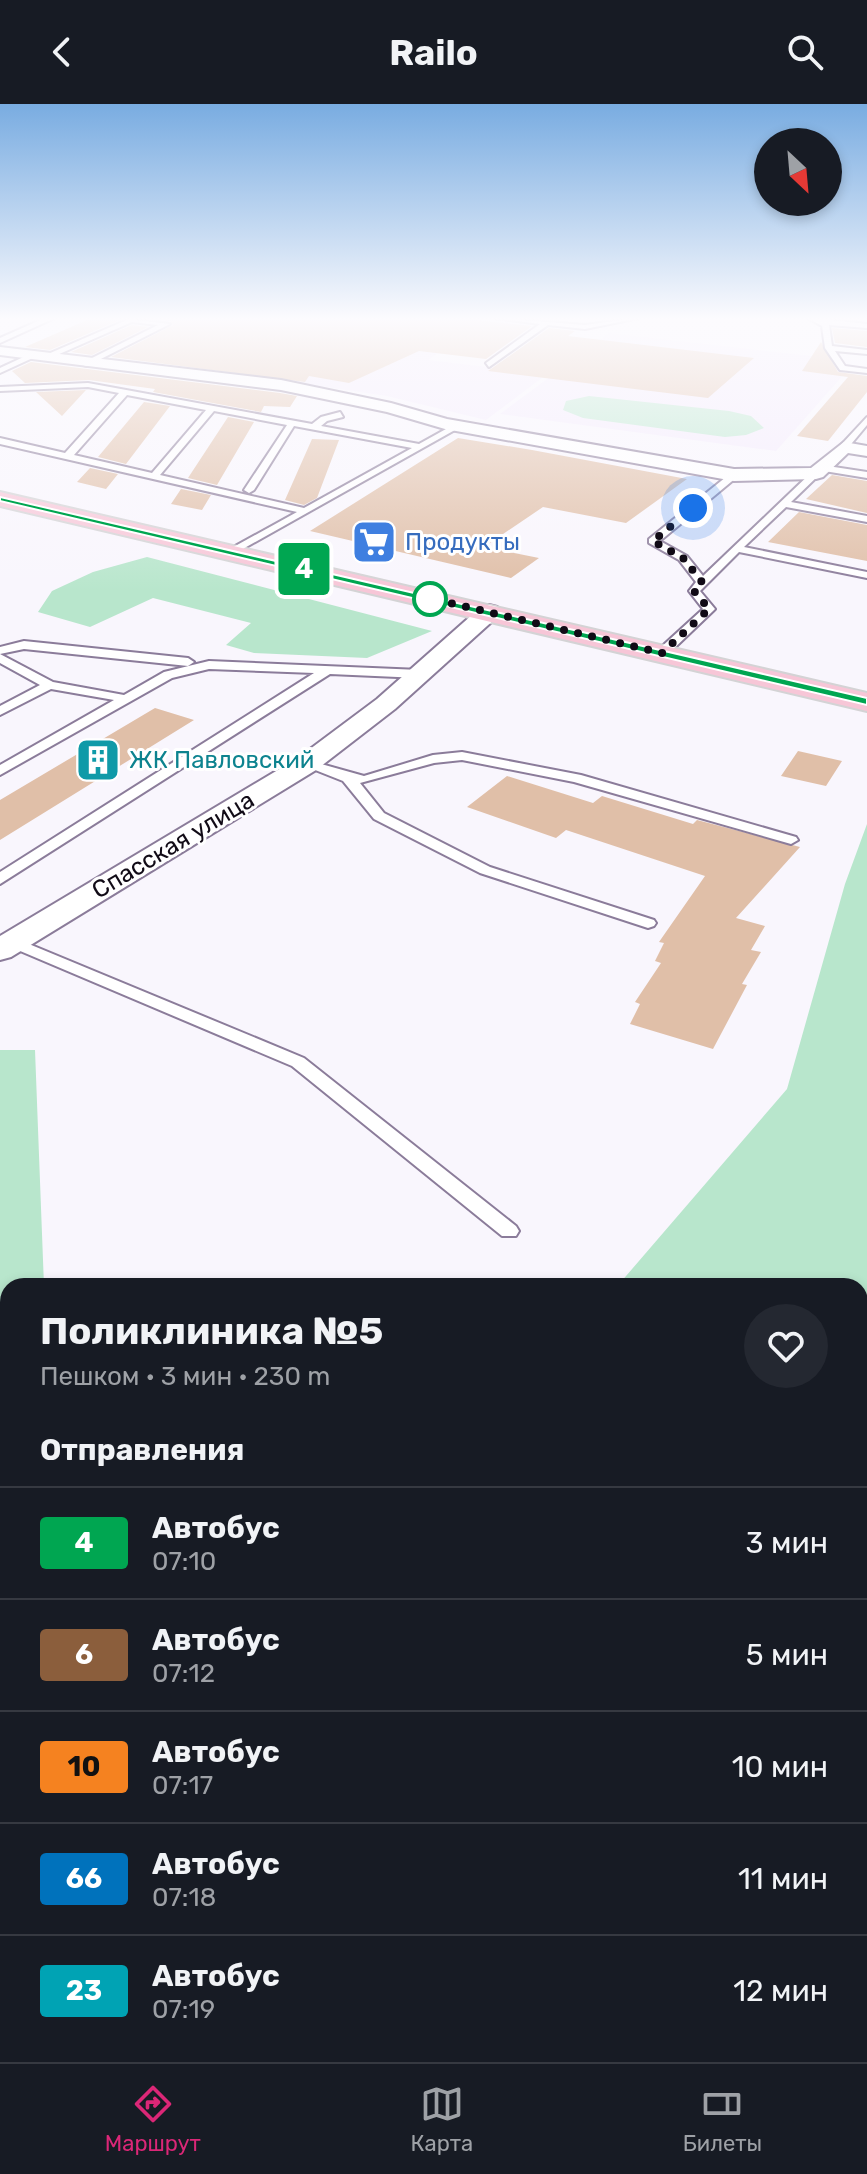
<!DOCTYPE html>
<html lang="ru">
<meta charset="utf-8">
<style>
body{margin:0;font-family:Rubik,sans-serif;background:#242831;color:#f1f3f6;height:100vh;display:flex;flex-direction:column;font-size:30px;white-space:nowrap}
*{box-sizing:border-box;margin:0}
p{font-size:26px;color:#9ea1a6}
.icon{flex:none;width:44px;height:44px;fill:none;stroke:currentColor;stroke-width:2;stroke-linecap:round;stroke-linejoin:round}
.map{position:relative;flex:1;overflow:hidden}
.drawer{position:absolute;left:0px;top:1174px;width:868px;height:784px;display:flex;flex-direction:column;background:#171b24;border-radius:24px 24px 0 0;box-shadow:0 4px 12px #0003}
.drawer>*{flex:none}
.badge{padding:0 16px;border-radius:6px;font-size:28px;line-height:52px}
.needle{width:52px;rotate:154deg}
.fabs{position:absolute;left:754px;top:24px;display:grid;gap:16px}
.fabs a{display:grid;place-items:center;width:88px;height:88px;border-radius:50%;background:#171b24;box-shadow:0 4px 12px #0003;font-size:40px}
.you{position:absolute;width:40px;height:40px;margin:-20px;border:6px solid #fff;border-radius:50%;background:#1a73e8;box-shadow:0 0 0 12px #1a73e833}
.map>.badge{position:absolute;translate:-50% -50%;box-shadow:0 0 0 4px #fff}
h2{padding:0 40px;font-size:30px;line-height:72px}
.round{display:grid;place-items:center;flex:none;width:84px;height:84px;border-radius:42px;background:#242831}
.summary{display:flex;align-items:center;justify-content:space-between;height:136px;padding:0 40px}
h1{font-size:38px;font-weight:700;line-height:60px}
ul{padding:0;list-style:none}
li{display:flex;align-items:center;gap:24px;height:112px;padding:0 40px;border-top:2px solid #363941}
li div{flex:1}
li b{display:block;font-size:30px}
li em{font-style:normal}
li .badge{min-width:88px;font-weight:700;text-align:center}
header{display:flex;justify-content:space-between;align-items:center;height:104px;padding:0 40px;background:#171b24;font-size:36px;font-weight:700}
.menu{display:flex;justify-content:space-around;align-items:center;height:112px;border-top:2px solid #363941;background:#171b24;font-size:22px;color:#9ea1a6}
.menu a{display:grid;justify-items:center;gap:4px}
.menu .on{color:#db2777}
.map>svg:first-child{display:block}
.built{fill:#f4ebfc}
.green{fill:#b8e6cc}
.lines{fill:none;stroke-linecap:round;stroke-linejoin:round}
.stream{stroke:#72a0d7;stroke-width:16}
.building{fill:#e0bfa8}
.service-casing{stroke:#8b7c9a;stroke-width:4}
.minor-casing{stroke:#8b7c9a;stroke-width:4}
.primary-casing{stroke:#d4d3d5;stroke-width:4}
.service{fill:#fff;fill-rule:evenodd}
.minor{fill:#fff;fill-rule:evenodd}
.primary{fill:#f7c6d7;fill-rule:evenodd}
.line{fill:#00a651;stroke:#fff;stroke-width:2}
.walk{stroke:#110b16;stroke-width:8;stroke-dasharray:0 14.4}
.stop-dot{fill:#fff;stroke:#00a651;stroke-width:4}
.labels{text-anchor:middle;stroke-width:6;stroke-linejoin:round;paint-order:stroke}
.far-shop-label{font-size:24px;fill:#366cbe;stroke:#fff;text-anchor:start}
.far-culture-label{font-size:24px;fill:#0d838f;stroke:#fff;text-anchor:start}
.far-street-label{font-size:24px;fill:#110b16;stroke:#fff}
</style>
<header><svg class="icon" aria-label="back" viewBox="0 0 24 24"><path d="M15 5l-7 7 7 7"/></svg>Railo<svg class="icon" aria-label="search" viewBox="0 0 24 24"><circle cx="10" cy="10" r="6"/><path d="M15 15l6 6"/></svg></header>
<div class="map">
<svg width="867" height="1958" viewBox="0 0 867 1958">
<rect width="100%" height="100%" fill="#f9f6fd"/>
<path class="built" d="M609 229 811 252 846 268 776 347 500 310Z
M347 232 447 243 428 256 547 270 486 316 387 292 260 273Z"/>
<path class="green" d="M589 292 729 307 751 312 764 324 746 331 725 333 583 314 563 306 566 297Z
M147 453 432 527 367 554 254 549 226 541 251 519 153 494 90 523 38 508 52 487 93 468Z
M867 720V1383L860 1379V1182H622L620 1179 787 985 845 780Z
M0 946H35L44 1182H8V1950H860V1622H867V1958H0Z"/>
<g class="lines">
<path class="stream" d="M0 1844 8 1846
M860 1894 867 1893"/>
</g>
<path class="building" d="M94 213 122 215 50 246 25 243Z
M141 213H448L532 222 486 255 419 247 349 279 309 272 305 278 111 253 173 221 170 217Z
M132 221 148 223 92 251 71 248Z
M549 224 575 227 568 232 754 254 708 294 488 267Z
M832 224 867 227V243L835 239Z
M821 238 838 268 867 272V288L828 337 797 332 848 273 802 267Z
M31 258 280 289 297 292 290 303 264 302 261 308 153 288 155 285 89 276 25 279 12 267Z
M86 286 62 312 36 288Z
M144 298 170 302 126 360 98 353Z
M228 313 254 318 217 381 188 374Z
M458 334 532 346 687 375 626 419 543 403 484 443 539 454 511 474 310 427Z
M312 335 339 336 317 394 304 401 285 396Z
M90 364 118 370 106 385 77 378Z
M832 371 867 377V409L806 395Z
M181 385 211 391 202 406 171 400Z
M799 408 867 421V457L768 438Z
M155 604 194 616 0 736V696Z
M798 647 842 657 826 682 781 672Z
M507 672 593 699 602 692 693 720 697 716 800 743 736 814 765 822 751 846 761 848 742 880 747 881 713 945 630 920 640 900 635 898 661 859 655 857 664 839 659 838 705 772 566 726 556 734 467 703Z"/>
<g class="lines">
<g class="service-casing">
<path id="service" d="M47 213H57L0 239V234Z
M488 213 585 221 644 213 585 225 548 221 489 263 486 259 540 220Z
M806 213 867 220V224L829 221 832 242 867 246V250L835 247 845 262 867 265V269L840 266 825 244 822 222Z
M129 215 170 220 87 262 80 260 158 221 132 218 48 255 41 253Z
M30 250 37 252 0 269V264Z
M88 279 312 320 321 313 340 308 343 313 327 317 321 322 419 340 455 320 462 322 232 451 228 450V446L297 408 0 340V334L65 349 119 289 88 283 0 287V283ZM127 291 206 306 152 369 74 351ZM214 307 287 321 244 386 249 389 254 386 294 322 412 344 304 404 160 371Z
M867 313V321L847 345H841V341Z
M821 361 867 368V374L818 366Z
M813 367 821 369 791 398 867 412V418L786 403 744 443 867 468V474L739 448 700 487 715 505 713 507 666 552H658V546L703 505 689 487 696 478 679 456 649 439V435L731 369H737V373L660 437 687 452 703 472Z
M24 537 188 554 194 558 188 562 24 545 0 550 53 578 124 591 164 568 209 557 420 566 426 570 420 574 330 570 0 780V768L314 569 209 565 172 574 0 671V661L114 596 51 585 0 611V602L40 581 0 559V543Z
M462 648 581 671 796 733 798 736 791 740 574 678 462 656 434 659 360 679 384 709 490 763 654 816 656 819 654 822 648 824 480 769 374 715 343 677 300 660 307 656 364 672 433 651Z
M12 833 304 954 516 1122 519 1127 516 1132H502L292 962 6 841 4 838 6 835Z"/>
</g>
<g class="minor-casing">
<path id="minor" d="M0 243 281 276 391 299 447 315 734 365 811 364 844 338 867 342V352L848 349 823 373 816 375 734 377 445 325 387 308 281 286 0 251Z
M489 501 497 503 500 508 497 513 395 605 316 666 11 853 0 856V832L298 654 377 595 481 503Z"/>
</g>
<g class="primary-casing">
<path id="primary" d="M0 388 867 589V607L0 402Z"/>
</g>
<use href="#service" class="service"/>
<use href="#minor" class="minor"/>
<use href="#primary" class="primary"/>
</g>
<linearGradient id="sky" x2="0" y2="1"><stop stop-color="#79ace1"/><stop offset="0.44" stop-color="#fcfbfe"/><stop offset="1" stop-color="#fcfbfe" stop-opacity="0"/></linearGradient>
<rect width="867" height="488" fill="url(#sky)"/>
<path class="line" d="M0 393 867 594V601L0 397Z"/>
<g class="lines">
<path class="walk" d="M430 495 420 492 662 549 709 505 694 487 702 478 683 454 653 437 693 404"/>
</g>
<defs>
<g id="supermarket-square" transform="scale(2.3)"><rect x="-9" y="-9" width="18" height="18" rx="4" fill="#3f7fe0" stroke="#fff"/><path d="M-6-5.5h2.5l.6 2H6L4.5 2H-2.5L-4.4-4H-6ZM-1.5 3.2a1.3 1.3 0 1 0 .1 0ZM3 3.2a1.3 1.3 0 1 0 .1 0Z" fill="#fff"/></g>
<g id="building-square" transform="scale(2.3)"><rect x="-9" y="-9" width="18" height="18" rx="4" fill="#0f9aa8" stroke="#fff"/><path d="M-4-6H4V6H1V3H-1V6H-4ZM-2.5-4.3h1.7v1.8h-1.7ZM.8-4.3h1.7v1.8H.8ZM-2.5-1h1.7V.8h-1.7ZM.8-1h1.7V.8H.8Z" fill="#fff"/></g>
</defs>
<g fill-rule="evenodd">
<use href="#supermarket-square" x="374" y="438"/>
<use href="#building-square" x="98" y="656"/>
</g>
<circle class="stop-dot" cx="430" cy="495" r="16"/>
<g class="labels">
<g class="far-shop-label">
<text x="405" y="446">Продукты</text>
</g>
<g class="far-culture-label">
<text x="129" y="664">ЖК Павловский</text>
</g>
<g class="far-street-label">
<text transform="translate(173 741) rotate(-31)" y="8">Спасская улица</text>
</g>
</g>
</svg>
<div class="fabs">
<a><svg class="needle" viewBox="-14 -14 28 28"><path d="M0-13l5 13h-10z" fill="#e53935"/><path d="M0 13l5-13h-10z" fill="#9ea1a6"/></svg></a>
</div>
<div class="you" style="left:693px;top:404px"></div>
<b class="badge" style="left:304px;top:465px;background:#00a651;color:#fff">4</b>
<section class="drawer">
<div class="summary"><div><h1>Поликлиника №5</h1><p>Пешком · 3 мин · 230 m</p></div><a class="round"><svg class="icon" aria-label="heart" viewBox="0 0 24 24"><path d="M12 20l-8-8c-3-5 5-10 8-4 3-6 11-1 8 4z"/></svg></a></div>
<h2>Отправления</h2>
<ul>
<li><span class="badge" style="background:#00a651;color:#fff">4</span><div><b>Автобус</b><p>07:10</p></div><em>3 мин</em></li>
<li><span class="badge" style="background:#8b5e3c;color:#fff">6</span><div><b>Автобус</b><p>07:12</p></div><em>5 мин</em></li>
<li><span class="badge" style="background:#f58220;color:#111">10</span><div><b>Автобус</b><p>07:17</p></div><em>10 мин</em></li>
<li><span class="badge" style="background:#0072bc;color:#fff">66</span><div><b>Автобус</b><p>07:18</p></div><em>11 мин</em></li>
<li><span class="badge" style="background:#00a3b4;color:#fff">23</span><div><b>Автобус</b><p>07:19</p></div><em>12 мин</em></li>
</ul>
</section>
</div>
<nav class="menu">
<a class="on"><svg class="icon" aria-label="directions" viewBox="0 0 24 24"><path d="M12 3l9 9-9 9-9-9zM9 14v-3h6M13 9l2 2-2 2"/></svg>Маршрут</a>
<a><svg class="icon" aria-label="map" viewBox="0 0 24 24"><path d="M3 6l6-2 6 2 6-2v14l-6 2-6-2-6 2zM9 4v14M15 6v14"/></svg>Карта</a>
<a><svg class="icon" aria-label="tickets" viewBox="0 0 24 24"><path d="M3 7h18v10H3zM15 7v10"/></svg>Билеты</a>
</nav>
